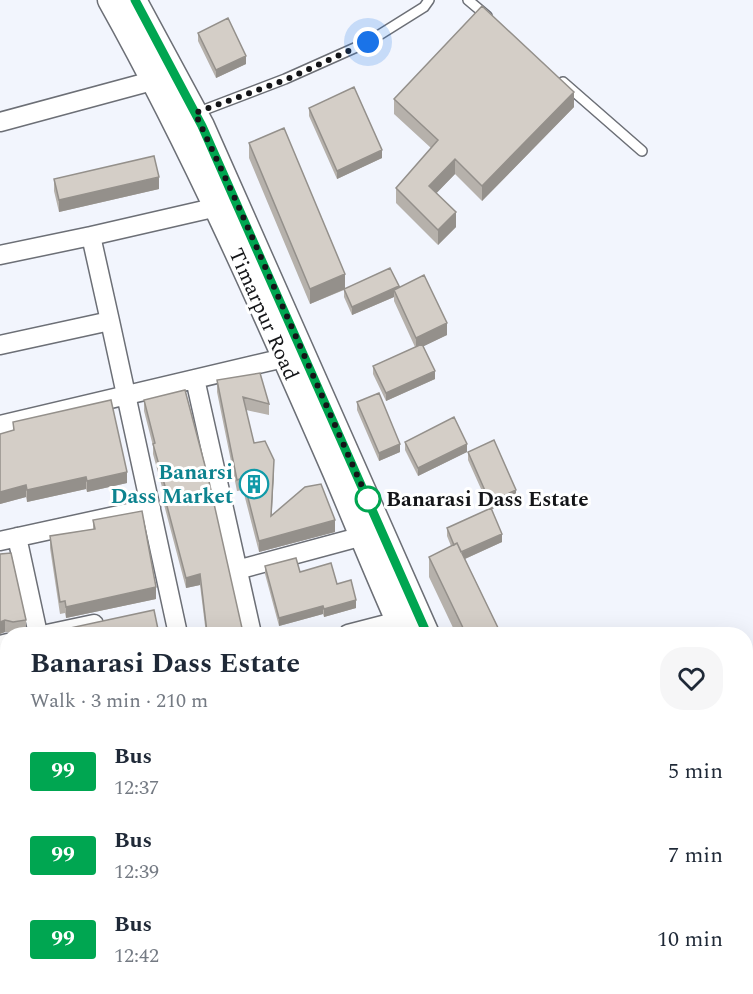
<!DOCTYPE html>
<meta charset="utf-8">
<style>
body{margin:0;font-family:Spectral,serif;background:#f6f6f7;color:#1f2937;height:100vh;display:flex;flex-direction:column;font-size:22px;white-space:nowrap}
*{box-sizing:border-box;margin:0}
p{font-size:20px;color:#747a83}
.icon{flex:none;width:33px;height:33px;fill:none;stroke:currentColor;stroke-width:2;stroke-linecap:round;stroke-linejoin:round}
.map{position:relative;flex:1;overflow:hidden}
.sheet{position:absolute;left:0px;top:627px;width:753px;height:368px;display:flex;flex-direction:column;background:#fff;border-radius:24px 24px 0 0;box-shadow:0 6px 24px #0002}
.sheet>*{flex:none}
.badge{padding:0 12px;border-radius:4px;font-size:21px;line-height:39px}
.you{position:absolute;width:30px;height:30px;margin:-15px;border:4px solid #fff;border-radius:50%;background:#1a73e8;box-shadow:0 0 0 9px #1a73e833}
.map>.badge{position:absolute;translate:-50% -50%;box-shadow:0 0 0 3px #fff}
.round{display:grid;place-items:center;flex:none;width:63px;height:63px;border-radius:24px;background:#f6f6f7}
.summary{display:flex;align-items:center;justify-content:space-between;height:102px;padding:0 30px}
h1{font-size:28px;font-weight:700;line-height:45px}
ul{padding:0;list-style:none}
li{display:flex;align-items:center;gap:18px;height:84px;padding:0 30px}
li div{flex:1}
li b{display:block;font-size:22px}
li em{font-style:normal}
li .badge{min-width:66px;font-weight:700;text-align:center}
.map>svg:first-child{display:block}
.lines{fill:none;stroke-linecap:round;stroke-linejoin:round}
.lane-casing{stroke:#6c6f76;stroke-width:12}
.street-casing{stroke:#6c6f76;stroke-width:21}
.secondary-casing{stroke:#6c6f76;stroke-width:27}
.lane{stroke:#fff;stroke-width:9}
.street{stroke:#fff;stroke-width:18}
.secondary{stroke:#fff;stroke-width:24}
.wall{fill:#b6b1ab}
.shaded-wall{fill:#94908b}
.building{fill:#d4cec7;stroke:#94908b;stroke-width:1.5}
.line-casing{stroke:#fff;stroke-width:14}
.line{stroke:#00a651;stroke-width:9}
.walk{stroke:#141518;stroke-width:6;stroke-dasharray:0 10.8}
.stop-dot{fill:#fff;stroke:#00a651;stroke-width:3}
.labels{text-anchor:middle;stroke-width:6;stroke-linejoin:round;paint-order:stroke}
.street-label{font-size:21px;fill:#141518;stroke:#fff}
.culture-label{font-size:21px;font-weight:bold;fill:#0d838f;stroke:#fff;text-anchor:end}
.stop-label{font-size:21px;font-weight:bold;fill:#141518;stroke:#fff;text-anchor:start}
</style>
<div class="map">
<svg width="753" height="994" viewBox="0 0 753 994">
<rect width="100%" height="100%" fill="#f2f5fd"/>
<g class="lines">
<g class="lane-casing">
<path id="lane" d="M468 0 487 16
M563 82 642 151
M196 113 285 79 368 42 424 7 429 0"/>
</g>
<g class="street-casing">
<path id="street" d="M0 122 163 78
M91 236 110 321 178 634
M0 255 91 236 226 205
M0 345 110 321
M195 379 252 634
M0 425 284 358 296 354
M17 537 38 634
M0 541 151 508
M237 570 374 533
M47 634 94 624
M348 634 410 618
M0 645 8 643
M0 755 8 753
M0 916 8 914
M496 994 517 987"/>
</g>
<g class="secondary-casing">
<path id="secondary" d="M110 0C195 152 265 312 335 472 358 526 380 581 404 634
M134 0 202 126 427 634
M580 987 583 994"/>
</g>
<use href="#lane" class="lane"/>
<use href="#street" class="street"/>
<use href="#secondary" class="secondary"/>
</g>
<path class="wall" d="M198 33 246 64 216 78 198 41Z
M394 99 574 107 482 201 455 174 436 193 456 227 438 245 396 203V188L431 148 394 114Z
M309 108 382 158 337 179 309 116Z
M249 143 345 288 399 286 447 335 423 346 435 379 386 401 373 374V366L415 347 394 301V297L352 315 344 297V290L310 304 249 158Z
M54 179 159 189 59 212 54 191Z
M217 380 269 404V415L246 410 254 443 274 472 271 515 335 532 259 552 243 490 237 491 217 392Z
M144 400 242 628V634H206L200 585 186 588 162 497V487L153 454V446L144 411Z
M357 402 400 452 379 461 357 410Z
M13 422 127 483 87 492 86 489 27 502 26 497 0 504V434L13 430Z
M405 442 467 452 418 476 405 450Z
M468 452 516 498 492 509 502 542 465 559 501 634H456L429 577V557L451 546 447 536V528L490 509 468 460Z
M93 520 156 599 66 618 65 613 60 614 50 548V536L93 529Z
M0 554 26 620V632L13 633 5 632 0 634Z
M265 566 300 572 337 584 356 608 324 617 323 614 279 626 265 574Z
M8 777V869L0 870V778Z
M83 987H247L249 994H84Z"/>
<path class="shaded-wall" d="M246 56V64L216 78V70Z
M574 92V107L482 201V186Z
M382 150V158L337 179V171Z
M455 159V174L429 201V186Z
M159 177V189L59 212V200Z
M456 212V227L438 245V230Z
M345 274V289L310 304V289Z
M399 286 394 290V297L352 315V307Z
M447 323V335L416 350V338Z
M435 371V379L386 401V393Z
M400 444V452L379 461V453Z
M467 444V452L418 476V468Z
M274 460V472L271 528V516Z
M127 472V483L87 492V481Z
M86 477V489L27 502V490Z
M26 485V497L0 504V492Z
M516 490V498L490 510V502Z
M335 520V532L259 552V541Z
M502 534V542L458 562V554Z
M200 574V585L186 588V578Z
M156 587V599L66 618V607Z
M356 600V608L324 617V609Z
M323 606V614L279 626V618Z
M5 620V632L0 634V622Z"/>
<path class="building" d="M482 6 574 92 482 186 455 159 429 186 456 212 438 230 396 188 438 140 394 99Z
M228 18 246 56 216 70 198 33Z
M354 87 382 150 337 171 309 108Z
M284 128 345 274 310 289 249 143Z
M154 156 159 177 59 200 54 179Z
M390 268 399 286 352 307 344 289Z
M424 275 447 323 416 338 394 290Z
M422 344 435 371 386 393 373 366Z
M260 373 269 404 243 397 254 443 265 441 274 460 271 516 305 487 321 484 335 520 259 541 243 478 237 480 217 380Z
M185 390 208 477 242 628 207 632 200 574 186 578 162 487 165 486 153 444 155 443 144 400Z
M379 393 400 444 379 453 357 402Z
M111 400 127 472 87 481 86 477 27 490 26 485 0 492V434L14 430 13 422Z
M454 417 467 444 418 468 405 442Z
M494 440 516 490 490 502 468 452Z
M491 508 502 534 461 552 457 543 454 545 447 528Z
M142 511 156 587 66 607 65 601 60 602 50 536 95 529 93 520Z
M457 543 501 634H466L429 557Z
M11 553 26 620 13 622 5 620 0 622V554Z
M296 558 300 572 331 563 337 584 351 580 356 600 324 609 323 606 279 618 265 566Z
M154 610 159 634H61L71 633 70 628Z
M8 777V856L0 858V778Z
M8 933V987H54L55 994H0V935Z
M85 987H247L249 994H86Z"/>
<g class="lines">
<g class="line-casing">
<path id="line" d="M135 0 202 126 427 634"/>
</g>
<use href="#line" class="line"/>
<path class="walk" d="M368 42 285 80 195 113 237 203 372 509 368 499"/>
</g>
<defs>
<g id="building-ring" transform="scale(1.5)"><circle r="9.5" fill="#fff" stroke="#0f9aa8" stroke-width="1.5"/><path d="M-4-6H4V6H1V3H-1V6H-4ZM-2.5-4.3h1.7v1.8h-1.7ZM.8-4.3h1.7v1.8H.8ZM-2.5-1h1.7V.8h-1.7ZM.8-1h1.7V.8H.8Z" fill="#0f9aa8"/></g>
</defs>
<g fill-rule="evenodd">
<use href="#building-ring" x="254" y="484"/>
</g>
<circle class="stop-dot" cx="368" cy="499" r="12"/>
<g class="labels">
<g class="street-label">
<text transform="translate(264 314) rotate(66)" y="7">Timarpur Road</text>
</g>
<g class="culture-label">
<text x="233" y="479">Banarsi<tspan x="233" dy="24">Dass Market</tspan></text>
</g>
<g class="stop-label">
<text x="386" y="506">Banarasi Dass Estate</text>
</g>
</g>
</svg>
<div class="you" style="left:368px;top:42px"></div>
<section class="sheet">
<div class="summary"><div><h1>Banarasi Dass Estate</h1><p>Walk · 3 min · 210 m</p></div><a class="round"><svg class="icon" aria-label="heart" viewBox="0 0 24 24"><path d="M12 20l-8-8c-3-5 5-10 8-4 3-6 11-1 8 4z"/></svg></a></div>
<ul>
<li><span class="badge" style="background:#00a651;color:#fff">99</span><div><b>Bus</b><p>12:37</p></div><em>5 min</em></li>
<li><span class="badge" style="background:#00a651;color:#fff">99</span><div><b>Bus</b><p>12:39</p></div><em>7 min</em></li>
<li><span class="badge" style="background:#00a651;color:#fff">99</span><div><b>Bus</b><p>12:42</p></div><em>10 min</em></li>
</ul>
</section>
</div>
